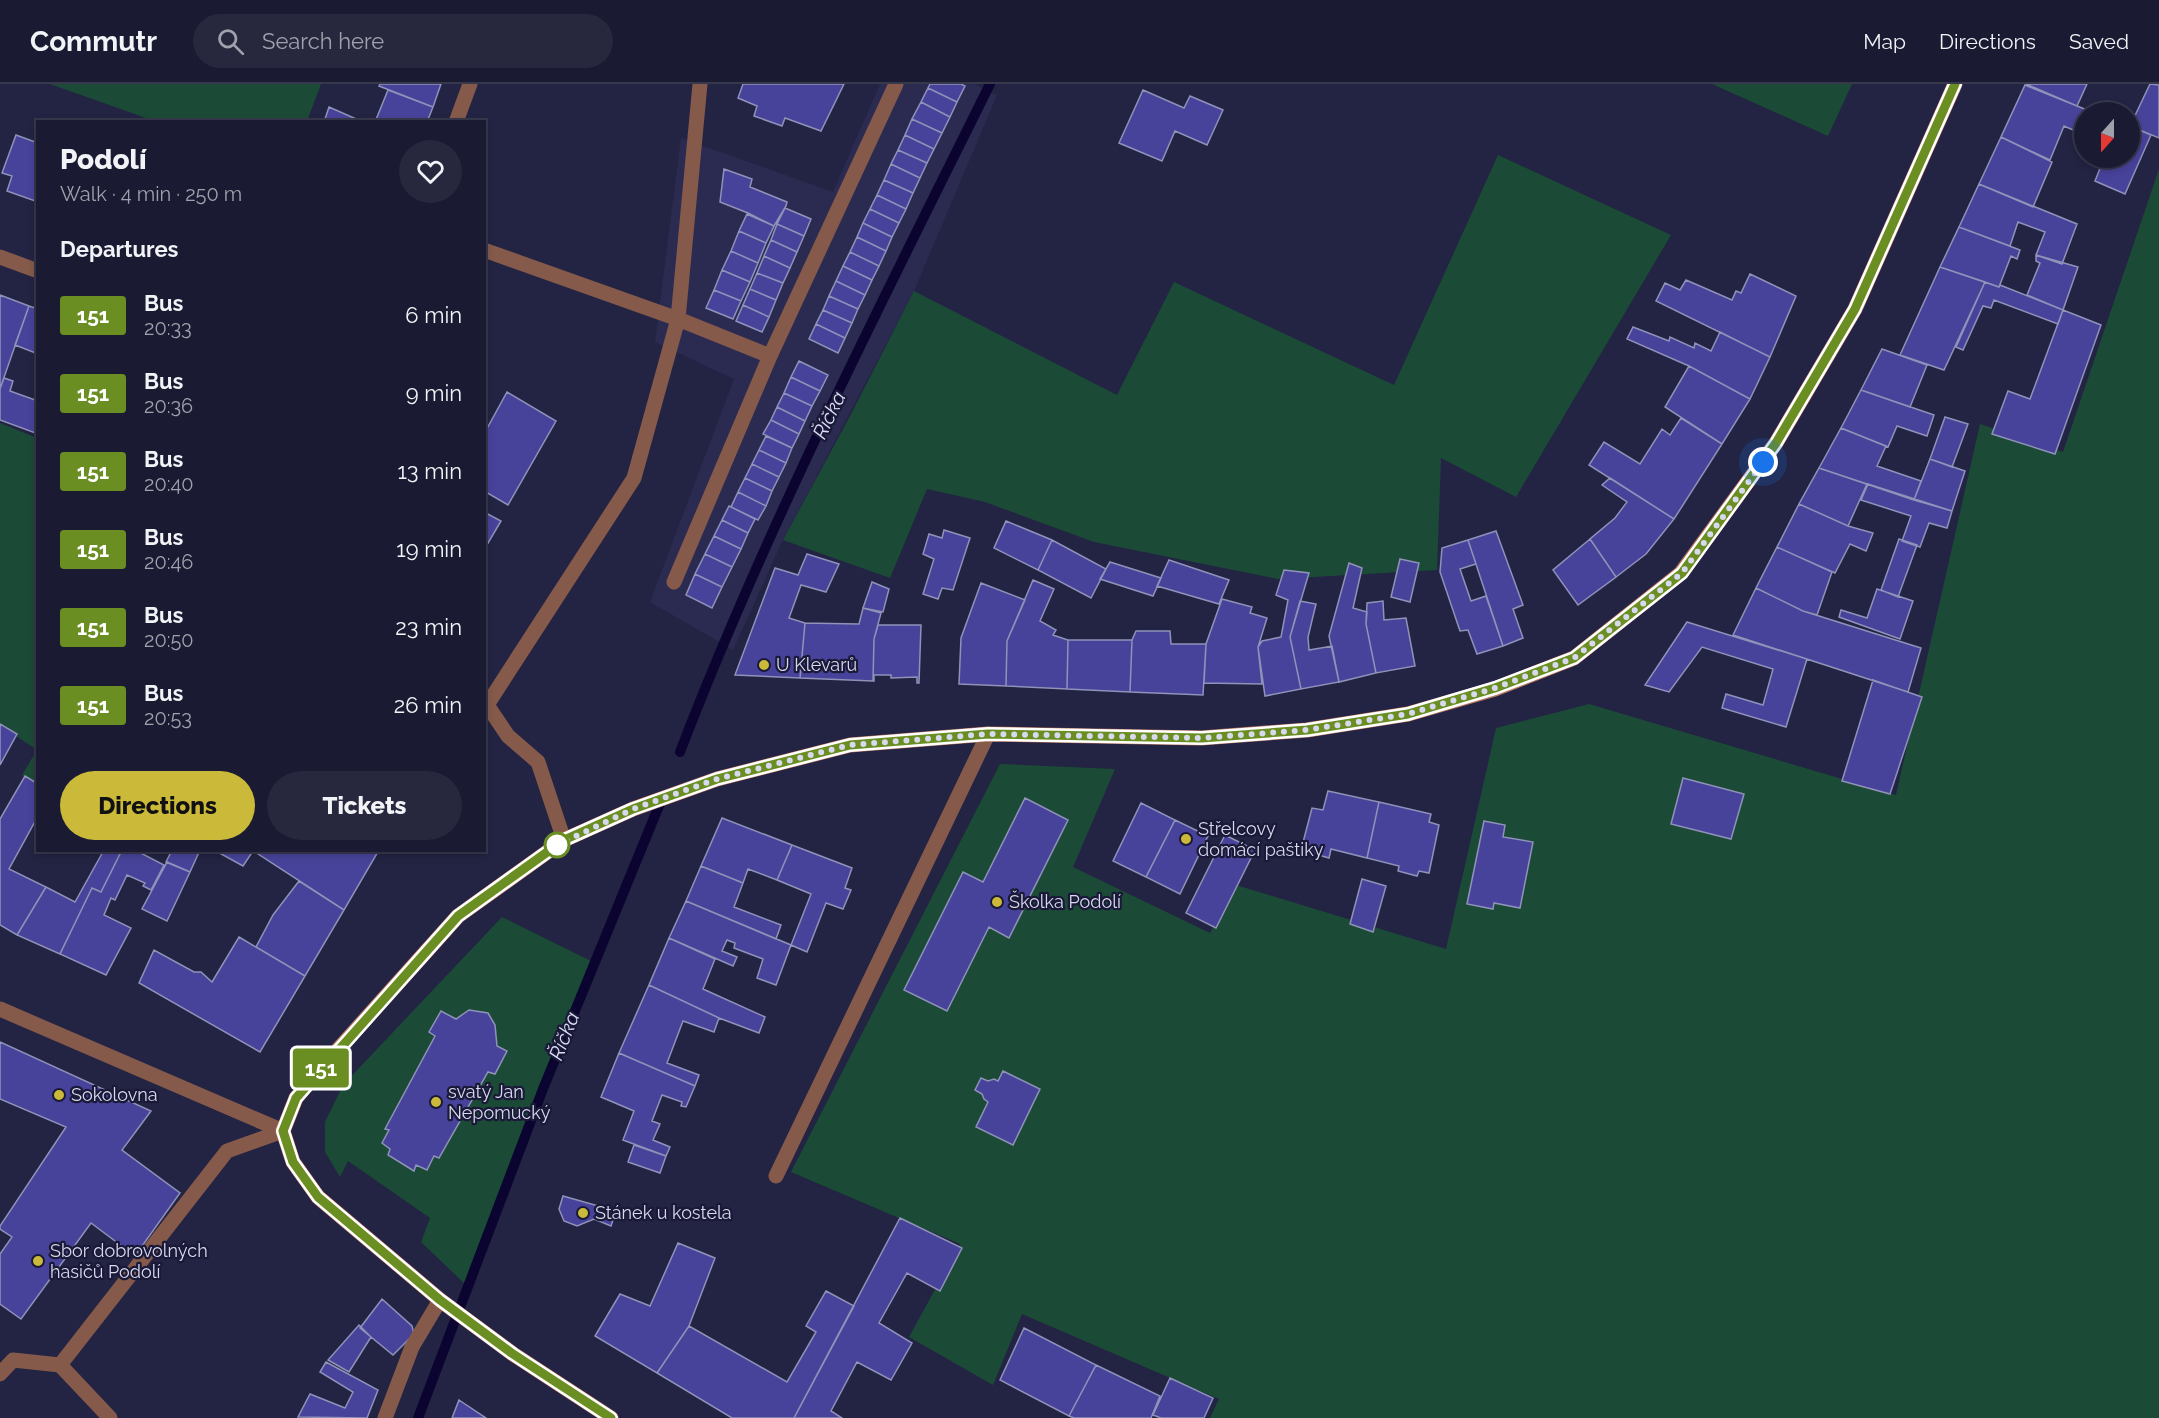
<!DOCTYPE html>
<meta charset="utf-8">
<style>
body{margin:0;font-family:Raleway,sans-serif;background:#27273e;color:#f1f3f6;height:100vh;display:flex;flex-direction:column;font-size:22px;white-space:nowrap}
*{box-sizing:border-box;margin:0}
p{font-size:20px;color:#9fa1ac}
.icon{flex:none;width:33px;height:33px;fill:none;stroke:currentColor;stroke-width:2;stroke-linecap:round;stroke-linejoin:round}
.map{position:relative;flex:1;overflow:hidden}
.details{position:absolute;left:36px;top:36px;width:450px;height:732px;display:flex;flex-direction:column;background:#1a1a32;border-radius:0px;box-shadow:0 3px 9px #0003,0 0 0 2px #38384d}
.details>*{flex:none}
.badge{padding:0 12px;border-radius:4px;font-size:21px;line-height:39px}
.needle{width:39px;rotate:201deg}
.buttons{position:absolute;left:2074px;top:18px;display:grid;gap:12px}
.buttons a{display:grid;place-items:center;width:66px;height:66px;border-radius:50%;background:#1a1a32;box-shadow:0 3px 9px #0003,0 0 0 2px #38384d;font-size:30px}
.you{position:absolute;width:30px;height:30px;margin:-15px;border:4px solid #fff;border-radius:50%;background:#1a73e8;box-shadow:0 0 0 9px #1a73e833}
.map>.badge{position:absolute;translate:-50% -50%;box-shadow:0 0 0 3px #fff}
h2{padding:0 24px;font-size:22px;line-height:54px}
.round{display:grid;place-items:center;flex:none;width:63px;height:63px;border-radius:32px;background:#27273e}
.summary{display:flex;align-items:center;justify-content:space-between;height:102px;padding:0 24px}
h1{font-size:28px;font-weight:800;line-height:45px}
.action{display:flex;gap:12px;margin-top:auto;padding:12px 24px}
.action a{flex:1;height:69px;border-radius:36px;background:#cbba39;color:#111;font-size:24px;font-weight:800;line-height:69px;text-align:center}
.action a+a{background:#27273e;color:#f1f3f6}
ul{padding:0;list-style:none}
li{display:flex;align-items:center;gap:18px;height:78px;padding:0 24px}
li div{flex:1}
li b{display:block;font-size:22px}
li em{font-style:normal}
li .badge{min-width:66px;font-weight:700;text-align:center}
header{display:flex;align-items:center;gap:36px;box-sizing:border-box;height:84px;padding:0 30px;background:#1a1a32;border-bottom:2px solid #38384d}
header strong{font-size:28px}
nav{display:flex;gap:33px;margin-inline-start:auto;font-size:21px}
.search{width:420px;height:54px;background:#27273e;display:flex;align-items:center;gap:15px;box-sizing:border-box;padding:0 21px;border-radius:33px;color:#9fa1ac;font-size:22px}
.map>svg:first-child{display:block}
.built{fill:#2b2b51}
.green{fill:#1b4b36}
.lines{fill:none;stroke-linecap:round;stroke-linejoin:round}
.stream{stroke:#0b0430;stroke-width:10}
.building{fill:#48439a;stroke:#8f92b9;stroke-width:1.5}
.lane{stroke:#855a4a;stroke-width:15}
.street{stroke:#855a4a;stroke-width:15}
.secondary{stroke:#ba755b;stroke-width:15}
.line-casing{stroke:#fff;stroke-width:14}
.line{stroke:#6b8e23;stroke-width:9}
.walk{stroke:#d7d9ee;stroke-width:6;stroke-dasharray:0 10.8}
.poi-dot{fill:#cbba39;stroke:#1a1938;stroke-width:2}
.stop-dot{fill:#fff;stroke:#6b8e23;stroke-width:3}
.labels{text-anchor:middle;stroke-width:4.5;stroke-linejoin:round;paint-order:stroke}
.poi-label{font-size:18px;fill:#d7d9ee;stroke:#1a1938;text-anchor:start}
.water-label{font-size:20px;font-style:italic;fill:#dbddf6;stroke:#1a1938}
</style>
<header>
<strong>Commutr</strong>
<div class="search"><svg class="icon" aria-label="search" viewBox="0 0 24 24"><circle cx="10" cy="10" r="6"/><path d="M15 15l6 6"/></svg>Search here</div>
<nav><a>Map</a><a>Directions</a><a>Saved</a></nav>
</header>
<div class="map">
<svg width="2159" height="1334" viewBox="0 0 2159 1334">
<rect width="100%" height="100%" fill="#232343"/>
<path class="built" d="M880 0H974L997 11 914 207 783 456 733 566 650 518 734 295 655 258 681 54 833 108Z"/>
<path class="green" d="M50 0H321L307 37 145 38 146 34Z
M1712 0H1852L1828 52Z
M1498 71 1671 151 1516 413 1441 374 1437 486 1278 495 1094 458 985 418 927 405 890 494 783 456 850 332 914 207 1117 311 1174 198 1394 301Z
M2159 85V1334H1210L1219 1315 1022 1230 993 1301 909 1253 960 1160 791 1088 1000 680 1115 685 1073 783 1210 849 1236 801 1446 865 1496 644 1589 620 1896 711 1980 340 2063 368Z
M0 339 37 354V704L22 691 37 666 0 641Z
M502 833 599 881 468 1203 421 1158 430 1134 348 1077 340 1093 325 1068V1038L343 1001Z"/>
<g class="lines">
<path class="stream" d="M680 668C768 439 881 220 990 0
M418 1334 543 1005 663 712"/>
</g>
<path class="building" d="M380 0H441L433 23 379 2Z
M743 0H844L821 47 785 34 782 42 754 32 757 22 738 14Z
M930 0H961L965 2 957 18 928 4Z
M2026 0H2087L2077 22Z
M2150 0 2159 1V54L2130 42Z
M2025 1 2092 28H2085V51L2064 42 2050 76 2001 53Z
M928 4 957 18 950 33 921 18Z
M388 6 433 23 427 38H375Z
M1143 6 1184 24 1190 12 1223 26 1207 61 1175 47 1162 77 1119 59Z
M921 18 950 33 942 49 912 35Z
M329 23 363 38H324Z
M912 35 942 49 934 65 905 51Z
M2130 42 2151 51 2125 110 2095 97 2104 74H2130Z
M16 51 38 59V118L7 107 12 92 2 89Z
M905 51 934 65 927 79 898 66Z
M2001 53 2052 78 2033 123 1979 100Z
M898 66 927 79 920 94 891 80Z
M891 80 920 94 913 109 884 96Z
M724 85 752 95 750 103 787 118 786 122 774 142 748 129 720 118Z
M884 96 913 109 906 125 877 111Z
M1979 100 2077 140 2062 180 2036 171 2045 148 2018 138 2010 162 1959 143Z
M877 111 906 125 899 139 870 125Z
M785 124 811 135 804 152 777 140Z
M870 125 899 139 892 153 863 139Z
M747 130 774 142 766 159 739 147Z
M863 139 892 153 886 167 857 153Z
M777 140 804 152 797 168 771 156Z
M1959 143 2020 166 2017 175 2011 172 1999 203 1940 183Z
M739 147 766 159 758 179 731 167Z
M857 153 886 167 879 182 850 168Z
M771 156 797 168 790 184 764 172Z
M731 167 758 179 750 198 722 186Z
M850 168 879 182 872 196 843 182Z
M2036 171 2078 183 2063 226 2027 211 2040 179 2036 177Z
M764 172 790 184 783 199 757 189Z
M843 182 872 196 865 211 836 197Z
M1940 183 1985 198 1944 286 1900 271Z
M722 186 750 198 741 217 714 206Z
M757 189 783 199 776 216 750 205Z
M1750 190 1796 212 1770 273 1656 217 1665 199 1680 206 1686 196 1732 216 1736 207 1741 209Z
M836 197 865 211 858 225 829 212Z
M1985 198 1999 203 2000 201 2063 226 2058 240 1994 216 1991 224 1983 222 1963 266 1956 263Z
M750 205 776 216 769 233 743 221Z
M714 206 741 217 733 235 706 224Z
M0 211 29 222 1 302 0 301Z
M829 212 858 225 852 239 823 226Z
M743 221 769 233 762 248 736 237Z
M29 222 38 225V270L15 261Z
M823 226 852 239 845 254 816 240Z
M2063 226 2101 241 2055 370 1992 350 2008 307 2030 315Z
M816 240 845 254 838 269 809 255Z
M1633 243 1669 257 1670 253 1694 264 1695 259 1711 267 1720 248 1770 273 1750 315 1689 282 1627 255Z
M1882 265 1927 281 1910 323 1861 306Z
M799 277 828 291 820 307 791 293Z
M1689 282 1750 315 1722 360 1665 323Z
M791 293 820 307 812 322 784 309Z
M4 294 13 297 10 307 38 317V350L0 336V305Z
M1861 306 1934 331 1927 352 1897 342 1888 363 1841 344Z
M507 308 556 337 508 421 484 407V350Z
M784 309 812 322 805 337 777 323Z
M777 323 805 337 799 350 771 336Z
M1945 333 1968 340 1952 383 1930 375Z
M1681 334 1722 360 1674 435 1589 381 1604 358 1640 380 1662 345 1670 351Z
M771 336 799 350 792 364 763 350Z
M1841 344 1886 362 1877 382 1921 397 1914 416 1819 384Z
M766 352 792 364 786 379 759 366Z
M759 366 786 379 779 393 752 380Z
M1930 375 1965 387 1952 427 1914 416Z
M752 380 779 393 772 407 745 394Z
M1819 384 1867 400 1848 442 1799 420Z
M745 394 772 407 766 422 738 408Z
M1610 394 1674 435 1646 470 1616 493 1590 455 1615 434 1627 418 1602 401Z
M1868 400 1952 427 1947 444 1929 439 1920 463 1902 457 1911 432 1861 416Z
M738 408 766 422 758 436 731 423Z
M1799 420 1848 442 1873 449 1866 467 1850 460 1835 489 1777 463Z
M729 422 755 435 748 449 722 436Z
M484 428 501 437 484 466Z
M722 436 748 449 741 465 714 452Z
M1006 437 1052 456 1038 486 994 464Z
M944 446 970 454 953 506 942 504 938 515 923 510 934 475 923 470 929 450 942 454Z
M1496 447 1523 521 1513 525 1523 554 1503 562 1468 456Z
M714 452 741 465 732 483 705 470Z
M1590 455 1616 493 1578 521 1553 486Z
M1899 455 1917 461 1898 513 1881 506Z
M1052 456 1106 485 1091 514 1038 486Z
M1468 456 1476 480 1460 485 1471 517 1486 512 1503 562 1477 570 1468 546 1460 547 1440 488 1442 464Z
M1777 463 1832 488 1817 531 1803 527 1756 504Z
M705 470 732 483 722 503 695 490Z
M807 470 839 480 826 508 801 501 789 534 805 539 800 594 735 591 775 484 798 491Z
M1400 475 1419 479 1410 518 1391 513Z
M1169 476 1229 496 1219 520 1157 502Z
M1110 478 1161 494 1153 512 1100 495Z
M1349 479 1362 484 1353 524 1367 528 1366 540 1376 589 1339 598 1329 552Z
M1284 486 1309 489 1290 553 1301 605 1265 612 1258 563 1262 557 1281 553 1288 516 1276 511Z
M695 490 722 503 712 524 686 511Z
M1033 496 1054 505 1040 537 1056 546 1053 551 1068 556 1067 605 1006 602 1007 557Z
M872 498 889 505 883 528 863 524Z
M981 499 1025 516 1007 557 1006 602 959 600 961 554Z
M1756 504 1803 527 1921 564 1908 608 1733 551Z
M1877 505 1913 517 1900 555 1839 533 1841 526 1867 534Z
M1222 515 1252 523 1250 529 1267 534 1258 563 1262 600 1204 599 1206 560Z
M1300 517 1316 520 1308 553 1309 566 1332 562 1339 598 1301 605 1290 553Z
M1383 517 1384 536 1406 534 1415 582 1376 589 1366 540 1367 519Z
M863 524 881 529 874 555 873 597 800 594 805 539 859 540Z
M1687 538 1807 575 1786 643 1722 624 1726 610 1763 621 1773 585 1702 563 1669 608 1645 601Z
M878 541H921L919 599H917V593L891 594V591H874V597H873L874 555Z
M1136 547H1170L1171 560H1206L1203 611 1130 608 1132 556Z
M1068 556H1132L1130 608 1067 605Z
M1873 596 1922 613 1890 710 1842 697Z
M0 640 17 650 0 681Z
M25 692 38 700V732L9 785 46 803 17 851 0 841V735Z
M1683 694 1744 710 1731 755 1671 740Z
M1328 707 1379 718 1367 774 1331 765 1329 774 1301 766 1312 724 1323 726Z
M1025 714 1068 736 1009 854 989 843 947 927 904 906 963 788 983 798Z
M1379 718 1431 730 1429 738 1439 741 1429 789 1419 787 1417 792 1398 787 1399 782 1367 774Z
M1141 719 1175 736 1146 793 1113 777Z
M722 734 792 761 777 796 748 785 743 799 701 782Z
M1175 736 1208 752 1180 810 1146 793Z
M1484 737 1505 741 1503 753 1533 758 1520 824 1494 819 1493 825 1467 820Z
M1225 751 1255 766 1216 844 1186 829Z
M792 761 852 784 845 804 851 806 843 825 826 819 807 868 791 861 811 810 777 796Z
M104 766H122L101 808 92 804 60 870 17 851 46 803 75 818Z
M122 766H135L164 781 151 806 143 802 145 799 127 791 115 816 111 814 104 831 131 844 106 891 60 870 92 804 101 808Z
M172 766H200L190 788 166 778Z
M214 766H252L253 767 243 782Z
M252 766H379L344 826Z
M167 778 190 788 167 837 142 825Z
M701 782 743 799 734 823 781 841 776 855 686 817Z
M1362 795 1386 802 1373 848 1350 840Z
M299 797 344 826 305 892 256 863 273 831Z
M686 817 791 861 776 901 757 894 763 875 734 864 735 859 727 856 722 867 737 873 733 882 669 854Z
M239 853 305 892 260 968 139 899 154 866 194 888H201L212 898Z
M669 854 715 875 703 905 765 933 759 949 719 934 649 901Z
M649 901 719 934 714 948 683 937 667 979 699 991 695 1002 619 969Z
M469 926 488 929 495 941 497 962 507 967 495 990 488 988 439 1074 434 1072 427 1086 416 1081 414 1087 388 1071 390 1065 382 1059 389 1046 385 1045 435 952 429 948 441 927 456 935Z
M0 958 151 1027 122 1066 180 1109 135 1172 91 1139 21 1235 0 1220V1170L12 1153 0 1145V1142L66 1043 0 1015Z
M619 969 695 1002 686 1023 681 1022 682 1018 662 1011 652 1037 660 1040 653 1056 670 1063 666 1072 623 1056 634 1027 601 1013Z
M1003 987 1040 1005 1013 1061 976 1043 988 1018 984 1015 982 1010 975 1006 981 994 988 997 994 995 998 997Z
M634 1061 666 1072 660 1089 628 1078Z
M563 1112 616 1127 611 1142 594 1135 577 1142 564 1137 559 1125Z
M900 1134 962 1164 940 1207 907 1189 879 1239 912 1259 891 1296 857 1278 831 1327 842 1334H794Z
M678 1159 715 1174 689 1242 657 1289 595 1252 620 1210 650 1222Z
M826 1207 854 1222 794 1334H732L657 1289 689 1242 787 1298 816 1248 806 1242Z
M382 1215 412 1242 414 1250 393 1271 360 1244Z
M359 1241 371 1253 349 1288 328 1276Z
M1024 1244 1096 1281 1069 1332 1000 1296Z
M326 1278 378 1306 367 1334 298 1333 310 1310 345 1324 353 1308 320 1288Z
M1096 1281 1160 1312 1151 1334H1074L1069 1332Z
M1170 1294 1213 1314 1204 1334H1161L1153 1331Z
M459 1316 486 1334H452Z"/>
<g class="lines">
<path class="lane" d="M678 235 770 272 896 0
M674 498 770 272
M776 1092 988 650"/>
<path class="street" d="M456 38 470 0
M484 166 678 235
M0 173 38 187
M564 756 538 678 508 652 487 621 634 394 678 235 700 0
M0 925 283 1047
M0 1290 13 1276 60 1281
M110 1334 60 1281 227 1067 283 1047
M385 1334 412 1263 440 1216"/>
<path class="secondary" d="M611 1334 513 1270 440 1216 318 1113 293 1078 283 1047 296 1014 317 989 458 832 564 756 633 725 717 695 850 661 988 650 1201 654 1307 646 1408 630 1495 605 1574 574 1681 489 1776 359 1855 225 1955 0"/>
</g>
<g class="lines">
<g class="line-casing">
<path id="line" d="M611 1334 513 1270 440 1216 318 1113 293 1078 283 1047 296 1014 458 832 564 756 633 725 717 695 850 661 988 650 1202 654 1307 646 1408 630 1495 604 1574 574 1682 489 1776 359 1855 225 1955 0"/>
</g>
<use href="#line" class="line"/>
<path class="walk" d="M557 761 633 725 717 695 850 661 988 650 1202 654 1307 646 1408 630 1495 604 1574 574 1682 489 1763 378"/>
</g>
<g class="poi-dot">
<circle cx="764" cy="581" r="6"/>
<circle cx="1186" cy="755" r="6"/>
<circle cx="997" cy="818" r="6"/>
<circle cx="59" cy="1011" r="6"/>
<circle cx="436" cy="1018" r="6"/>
<circle cx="583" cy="1129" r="6"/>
<circle cx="38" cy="1177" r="6"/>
</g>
<circle class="stop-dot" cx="557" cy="761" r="12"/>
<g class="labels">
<g class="poi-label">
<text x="776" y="587">U Klevarů</text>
<text x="1198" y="751">Střelcovy<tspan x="1198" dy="21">domácí paštiky</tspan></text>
<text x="1009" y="824">Školka Podolí</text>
<text x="448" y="1014">svatý Jan<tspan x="448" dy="21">Nepomucký</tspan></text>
<text x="71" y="1017">Sokolovna</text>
<text x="595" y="1135">Stánek u kostela</text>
<text x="50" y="1173">Sbor dobrovolných<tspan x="50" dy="21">hasičů Podolí</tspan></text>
</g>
<g class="water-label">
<text transform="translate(829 331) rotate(-64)" y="7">Říčka</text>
<text transform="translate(564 952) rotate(-68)" y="7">Říčka</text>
</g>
</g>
</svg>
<div class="buttons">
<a><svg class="needle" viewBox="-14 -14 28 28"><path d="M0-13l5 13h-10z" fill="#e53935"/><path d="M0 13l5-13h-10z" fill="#9fa1ac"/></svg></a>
</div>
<div class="you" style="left:1763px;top:378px"></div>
<b class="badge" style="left:321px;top:984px;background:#6b8e23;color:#fff">151</b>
<section class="details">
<div class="summary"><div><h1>Podolí</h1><p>Walk · 4 min · 250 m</p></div><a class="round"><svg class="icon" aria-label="heart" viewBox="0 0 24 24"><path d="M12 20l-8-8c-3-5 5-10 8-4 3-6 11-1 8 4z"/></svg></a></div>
<h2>Departures</h2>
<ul>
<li><span class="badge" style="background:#6b8e23;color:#fff">151</span><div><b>Bus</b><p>20:33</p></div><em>6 min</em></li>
<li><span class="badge" style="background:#6b8e23;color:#fff">151</span><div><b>Bus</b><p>20:36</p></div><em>9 min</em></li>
<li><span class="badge" style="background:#6b8e23;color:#fff">151</span><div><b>Bus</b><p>20:40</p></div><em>13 min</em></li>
<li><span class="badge" style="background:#6b8e23;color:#fff">151</span><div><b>Bus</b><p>20:46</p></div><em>19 min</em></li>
<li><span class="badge" style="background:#6b8e23;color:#fff">151</span><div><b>Bus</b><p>20:50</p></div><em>23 min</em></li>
<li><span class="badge" style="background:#6b8e23;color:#fff">151</span><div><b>Bus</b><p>20:53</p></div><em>26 min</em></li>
</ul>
<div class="action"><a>Directions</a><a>Tickets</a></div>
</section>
</div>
